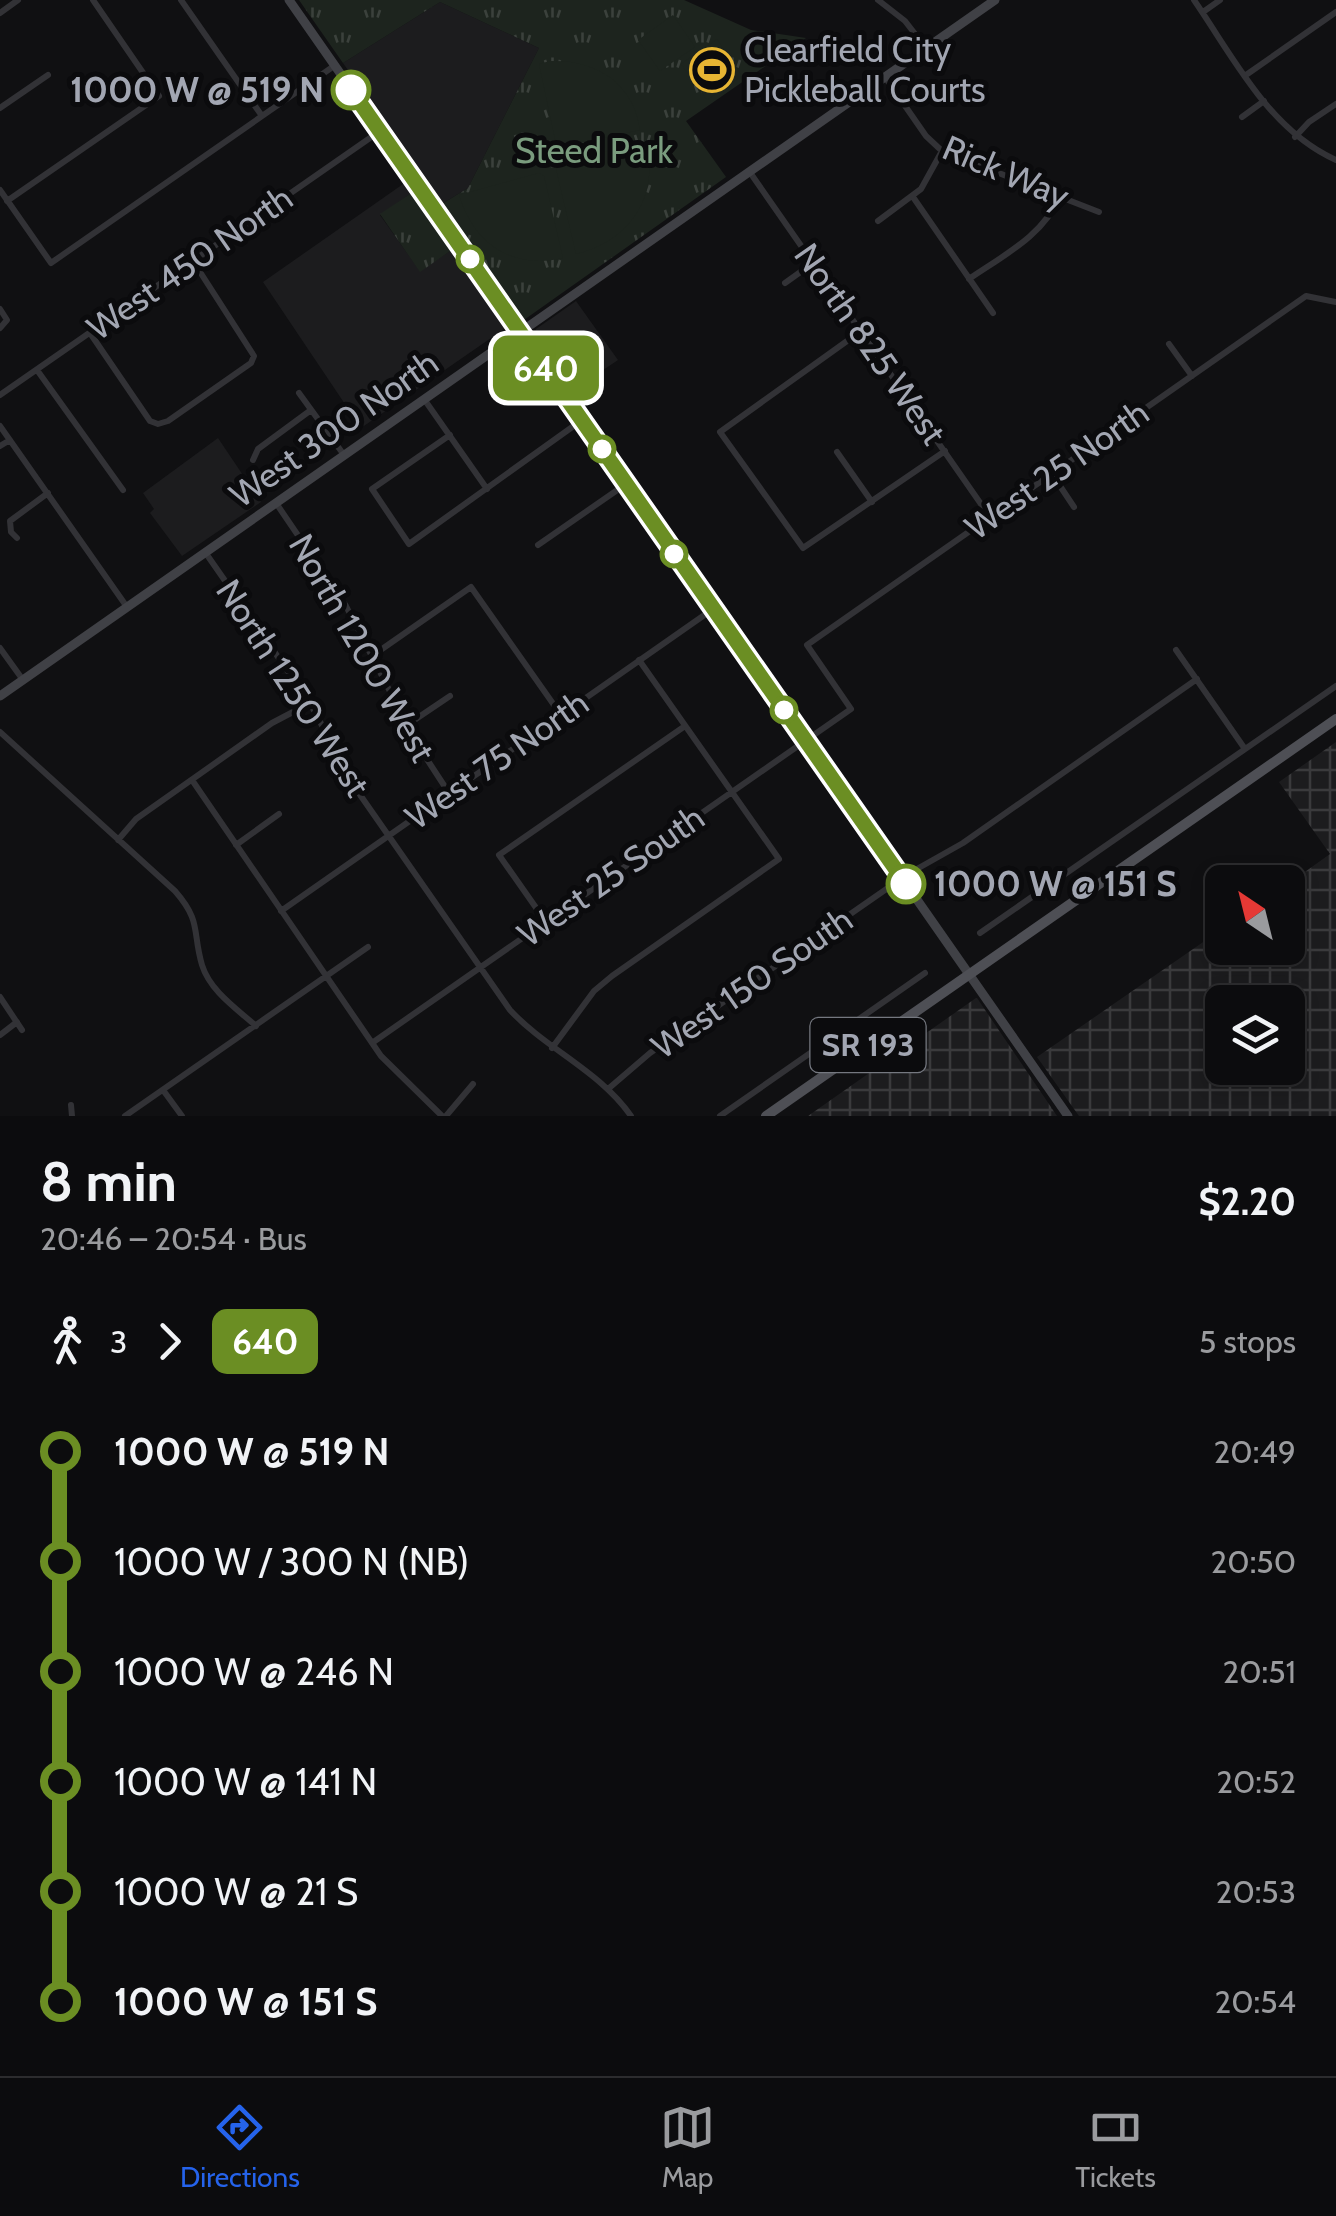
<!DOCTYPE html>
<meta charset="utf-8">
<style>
body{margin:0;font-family:Cabin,sans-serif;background:#151517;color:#f1f3f6;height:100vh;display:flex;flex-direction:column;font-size:38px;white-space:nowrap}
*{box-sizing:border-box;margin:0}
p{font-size:32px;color:#9a9b9e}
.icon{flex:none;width:55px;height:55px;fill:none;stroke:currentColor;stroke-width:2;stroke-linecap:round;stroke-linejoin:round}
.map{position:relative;height:1116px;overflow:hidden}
.panel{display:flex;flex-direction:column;background:#0c0c0e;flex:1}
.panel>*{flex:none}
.badge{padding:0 20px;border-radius:15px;font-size:35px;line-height:65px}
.needle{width:65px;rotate:325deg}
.fabs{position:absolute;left:1205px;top:865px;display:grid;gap:20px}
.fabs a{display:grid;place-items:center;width:100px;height:100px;border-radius:15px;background:#0c0c0e;box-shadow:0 5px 15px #0003,0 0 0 2px #2c2c2e;font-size:50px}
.map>.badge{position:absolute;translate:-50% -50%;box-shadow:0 0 0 5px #fff}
.legs{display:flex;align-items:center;gap:15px;height:110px;padding:0 40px;font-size:32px}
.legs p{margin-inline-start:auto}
.headline{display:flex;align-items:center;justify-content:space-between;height:170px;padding:0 40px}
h1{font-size:55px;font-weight:800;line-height:75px}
ul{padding:0 40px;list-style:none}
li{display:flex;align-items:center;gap:35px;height:110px;font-size:38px}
li i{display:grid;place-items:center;width:15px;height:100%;margin:0 12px;background:currentColor}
li i::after{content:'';width:25px;height:25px;margin:-12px;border:8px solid;border-radius:50%;background:#0c0c0e}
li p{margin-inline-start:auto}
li:first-child i{background:linear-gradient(#0000 50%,currentColor 0)}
li:last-child i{background:linear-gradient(currentColor 50%,#0000 0)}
.dock{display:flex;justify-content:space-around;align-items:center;height:140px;border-top:2px solid #2c2c2e;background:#0c0c0e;font-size:28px;color:#9a9b9e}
.dock a{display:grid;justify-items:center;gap:5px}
.dock .current{color:#2563eb}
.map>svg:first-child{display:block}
.built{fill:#1c1c1e}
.industrial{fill:url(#industrial-grid);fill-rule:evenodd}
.grass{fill:url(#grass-tufts)}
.pitch{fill:#1d241e}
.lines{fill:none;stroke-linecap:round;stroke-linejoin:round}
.street{stroke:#323236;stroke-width:6}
.secondary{stroke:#404146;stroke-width:9}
.primary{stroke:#4e4f55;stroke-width:10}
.line-1-casing{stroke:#fff;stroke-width:22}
.line-1{stroke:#6b8e23;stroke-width:15}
.stop-1-dot{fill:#fff;stroke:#6b8e23;stroke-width:5}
.labels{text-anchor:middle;stroke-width:10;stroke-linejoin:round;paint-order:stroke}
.shield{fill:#0b0b0d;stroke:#757880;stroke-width:2.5}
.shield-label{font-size:32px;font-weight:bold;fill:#a2a6b2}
.poi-label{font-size:35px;fill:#a2a6b2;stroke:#0b0b0d;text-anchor:start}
.stop-label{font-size:35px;font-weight:bold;fill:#a2a6b2;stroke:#0b0b0d;text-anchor:end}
.park-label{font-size:35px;fill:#7a9c7e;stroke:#0b0b0d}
.street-label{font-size:35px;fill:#a2a6b2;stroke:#0b0b0d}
</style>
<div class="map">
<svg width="1336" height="1116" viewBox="0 0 1336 1116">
<defs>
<pattern id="industrial-grid" width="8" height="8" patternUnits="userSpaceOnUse" patternTransform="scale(2.5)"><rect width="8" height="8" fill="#1c1c1e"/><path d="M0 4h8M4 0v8" fill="none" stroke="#3a3a3c"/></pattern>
<pattern id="grass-tufts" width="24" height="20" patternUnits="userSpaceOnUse" patternTransform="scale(2.5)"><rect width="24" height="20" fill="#1d241e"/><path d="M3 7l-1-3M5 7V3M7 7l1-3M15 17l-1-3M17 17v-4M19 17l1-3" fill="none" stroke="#3b413c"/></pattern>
</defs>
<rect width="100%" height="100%" fill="#101012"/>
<path class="built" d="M440 2 539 48 468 188 442 204 343 63Z
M406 182 413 192 380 215 420 271 453 249 505 323 504 329 361 428 263 282Z
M576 301 618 360 572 391 534 337 536 329Z
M218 438 261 502 182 556 150 513 154 509 143 493Z"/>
<path class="industrial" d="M1336 742V1116H1079L1037 1057 1222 929V948H1288V884L1330 854 1279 782ZM1222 1002H1288V1068H1222Z
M977 998 1057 1116H808L976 998Z"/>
<path class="grass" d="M299 0H684L751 30 806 38 686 121 726 177 521 322 442 204 468 188 539 48 440 2 343 63Z
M413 192 453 249 420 272 380 214Z"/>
<path class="pitch" d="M673 15 695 47 660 71 638 40Z
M717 39 742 76 707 100 681 64Z
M550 61C595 59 634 83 640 130L561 147 556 144 539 64Z
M646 142C660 196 630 241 576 254L556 169 559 162Z
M539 173 544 176 563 258C512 270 474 244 459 195Z"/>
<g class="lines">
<path class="street" d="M181 0 262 116
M878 0 905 21 926 48
M1194 0C1234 58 1269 130 1336 160
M1203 12 1220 0
M0 13 18 0
M1246 75 1336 12
M885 77 926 136 942 151 1099 212
M0 108 48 75
M1242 117 1264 101
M1295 137 1309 122 1336 104
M749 171 990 517
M0 190 51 263 334 66
M913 197 993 313
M7 201 159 96 93 0
M878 221 921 189 942 151
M969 279C1004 255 1043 236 1060 196
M785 283 813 263
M0 309 7 320 0 328
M861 331 720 432 803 548 945 451
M90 333 150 421 158 424 168 421 251 363 254 356 193 261
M1169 344 1192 376
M37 370 123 490
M299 393 344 455
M0 395 380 131
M424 399 487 489
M0 426 127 607
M450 435 372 489 409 544 582 420
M0 446 10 440
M837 452 872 502
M253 460 258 449 311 410
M1052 474 1074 507
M276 503 346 606 417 744 449 793
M17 538 11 532 10 521 48 493
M538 545 626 484
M205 552 310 703 356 789 510 1010C546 1049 600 1071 631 1116
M0 648 23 680
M1176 650 1245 749
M372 656 471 587 561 715
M407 725 450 696
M0 732 175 891C202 922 192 931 202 965 210 991 237 1009 256 1026
M192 780 381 1056 442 1116
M118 840 136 819 272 723 310 703
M236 845 279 814
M281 911 713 609
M546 922 499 855 685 726
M980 933 1336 686
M0 997 22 1030
M0 1035 17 1022
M372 1043 851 709 807 645 1306 296 1336 302
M552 1048 594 991 612 976 779 859 639 660
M608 1089 650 1053 908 874 963 843 1197 679
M163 1090 182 1116
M71 1105 72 1116
M125 1116 368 947
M446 1116 473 1084
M720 1116 925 973"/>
<path class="secondary" d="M289 0 1068 1116
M0 696 995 0"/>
<path class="primary" d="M766 1116 1336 719"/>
</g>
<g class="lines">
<g class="line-1-casing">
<path id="line-1" d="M351 90 906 884"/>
</g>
<use href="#line-1" class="line-1"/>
</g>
<defs>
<g id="stadium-ring" transform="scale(2.25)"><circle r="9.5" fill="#0b0b0d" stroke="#e7b533" stroke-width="1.5"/><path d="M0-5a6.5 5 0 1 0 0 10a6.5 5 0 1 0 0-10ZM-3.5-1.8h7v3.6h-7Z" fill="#e7b533"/></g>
</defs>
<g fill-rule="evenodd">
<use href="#stadium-ring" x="712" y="70"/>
</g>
<g class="stop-1-dot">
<circle cx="351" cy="90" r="18"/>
<circle cx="470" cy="259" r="12"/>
<circle cx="602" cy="449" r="12"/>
<circle cx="674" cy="554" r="12"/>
<circle cx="784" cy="710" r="12"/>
<circle cx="906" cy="884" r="18"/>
</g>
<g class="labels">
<rect class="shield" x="810.5" y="1018" width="115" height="54" rx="8"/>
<g class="shield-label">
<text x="868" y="1056">SR 193</text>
</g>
<g class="poi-label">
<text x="744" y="62">Clearfield City<tspan x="744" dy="40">Pickleball Courts</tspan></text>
</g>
<g class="stop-label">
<text x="324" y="102">1000 W @ 519 N</text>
<text x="934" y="896" text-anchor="start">1000 W @ 151 S</text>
</g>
<g class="park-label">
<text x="594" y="163">Steed Park</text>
</g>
<g class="street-label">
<text transform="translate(1006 172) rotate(23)" y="12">Rick Way</text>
<text transform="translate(190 263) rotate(-35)" y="12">West 450 North</text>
<text transform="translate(870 344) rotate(55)" y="12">North 825 West</text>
<text transform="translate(334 429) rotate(-35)" y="12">West 300 North</text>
<text transform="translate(1057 470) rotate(-35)" y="12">West 25 North</text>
<text transform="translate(362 648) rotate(60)" y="12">North 1200 West</text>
<text transform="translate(293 688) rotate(57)" y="12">North 1250 West</text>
<text transform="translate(497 760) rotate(-35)" y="12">West 75 North</text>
<text transform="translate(611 876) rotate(-35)" y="12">West 25 South</text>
<text transform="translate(752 983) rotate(-35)" y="12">West 150 South</text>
</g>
</g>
</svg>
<div class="fabs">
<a><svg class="needle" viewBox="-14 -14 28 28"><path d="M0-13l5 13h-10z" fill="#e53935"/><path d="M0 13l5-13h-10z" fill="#9a9b9e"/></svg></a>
<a><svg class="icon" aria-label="layers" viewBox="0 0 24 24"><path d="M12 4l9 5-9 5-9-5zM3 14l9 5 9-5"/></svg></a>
</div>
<b class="badge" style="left:546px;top:368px;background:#6b8e23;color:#fff">640</b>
</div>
<section class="panel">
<div class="headline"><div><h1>8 min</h1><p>20:46 – 20:54 · Bus</p></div><b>$2.20</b></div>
<div class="legs"><svg class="icon" aria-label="walk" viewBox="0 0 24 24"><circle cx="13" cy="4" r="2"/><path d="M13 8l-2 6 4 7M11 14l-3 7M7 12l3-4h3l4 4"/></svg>3<svg class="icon" aria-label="forward" viewBox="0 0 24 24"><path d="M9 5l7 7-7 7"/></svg><b class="badge" style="background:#6b8e23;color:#fff">640</b><p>5 stops</p></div>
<ul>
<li><i style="color:#6b8e23"></i><b>1000 W @ 519 N</b><p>20:49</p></li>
<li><i style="color:#6b8e23"></i><span>1000 W / 300 N (NB)</span><p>20:50</p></li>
<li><i style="color:#6b8e23"></i><span>1000 W @ 246 N</span><p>20:51</p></li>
<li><i style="color:#6b8e23"></i><span>1000 W @ 141 N</span><p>20:52</p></li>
<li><i style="color:#6b8e23"></i><span>1000 W @ 21 S</span><p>20:53</p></li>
<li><i style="color:#6b8e23"></i><b>1000 W @ 151 S</b><p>20:54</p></li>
</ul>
</section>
<nav class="dock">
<a class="current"><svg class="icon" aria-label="directions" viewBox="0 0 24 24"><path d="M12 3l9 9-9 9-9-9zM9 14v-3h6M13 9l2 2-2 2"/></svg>Directions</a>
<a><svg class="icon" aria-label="map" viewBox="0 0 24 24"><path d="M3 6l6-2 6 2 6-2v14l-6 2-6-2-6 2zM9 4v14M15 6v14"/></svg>Map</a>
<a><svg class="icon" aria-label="tickets" viewBox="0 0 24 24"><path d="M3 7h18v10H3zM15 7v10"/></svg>Tickets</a>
</nav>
